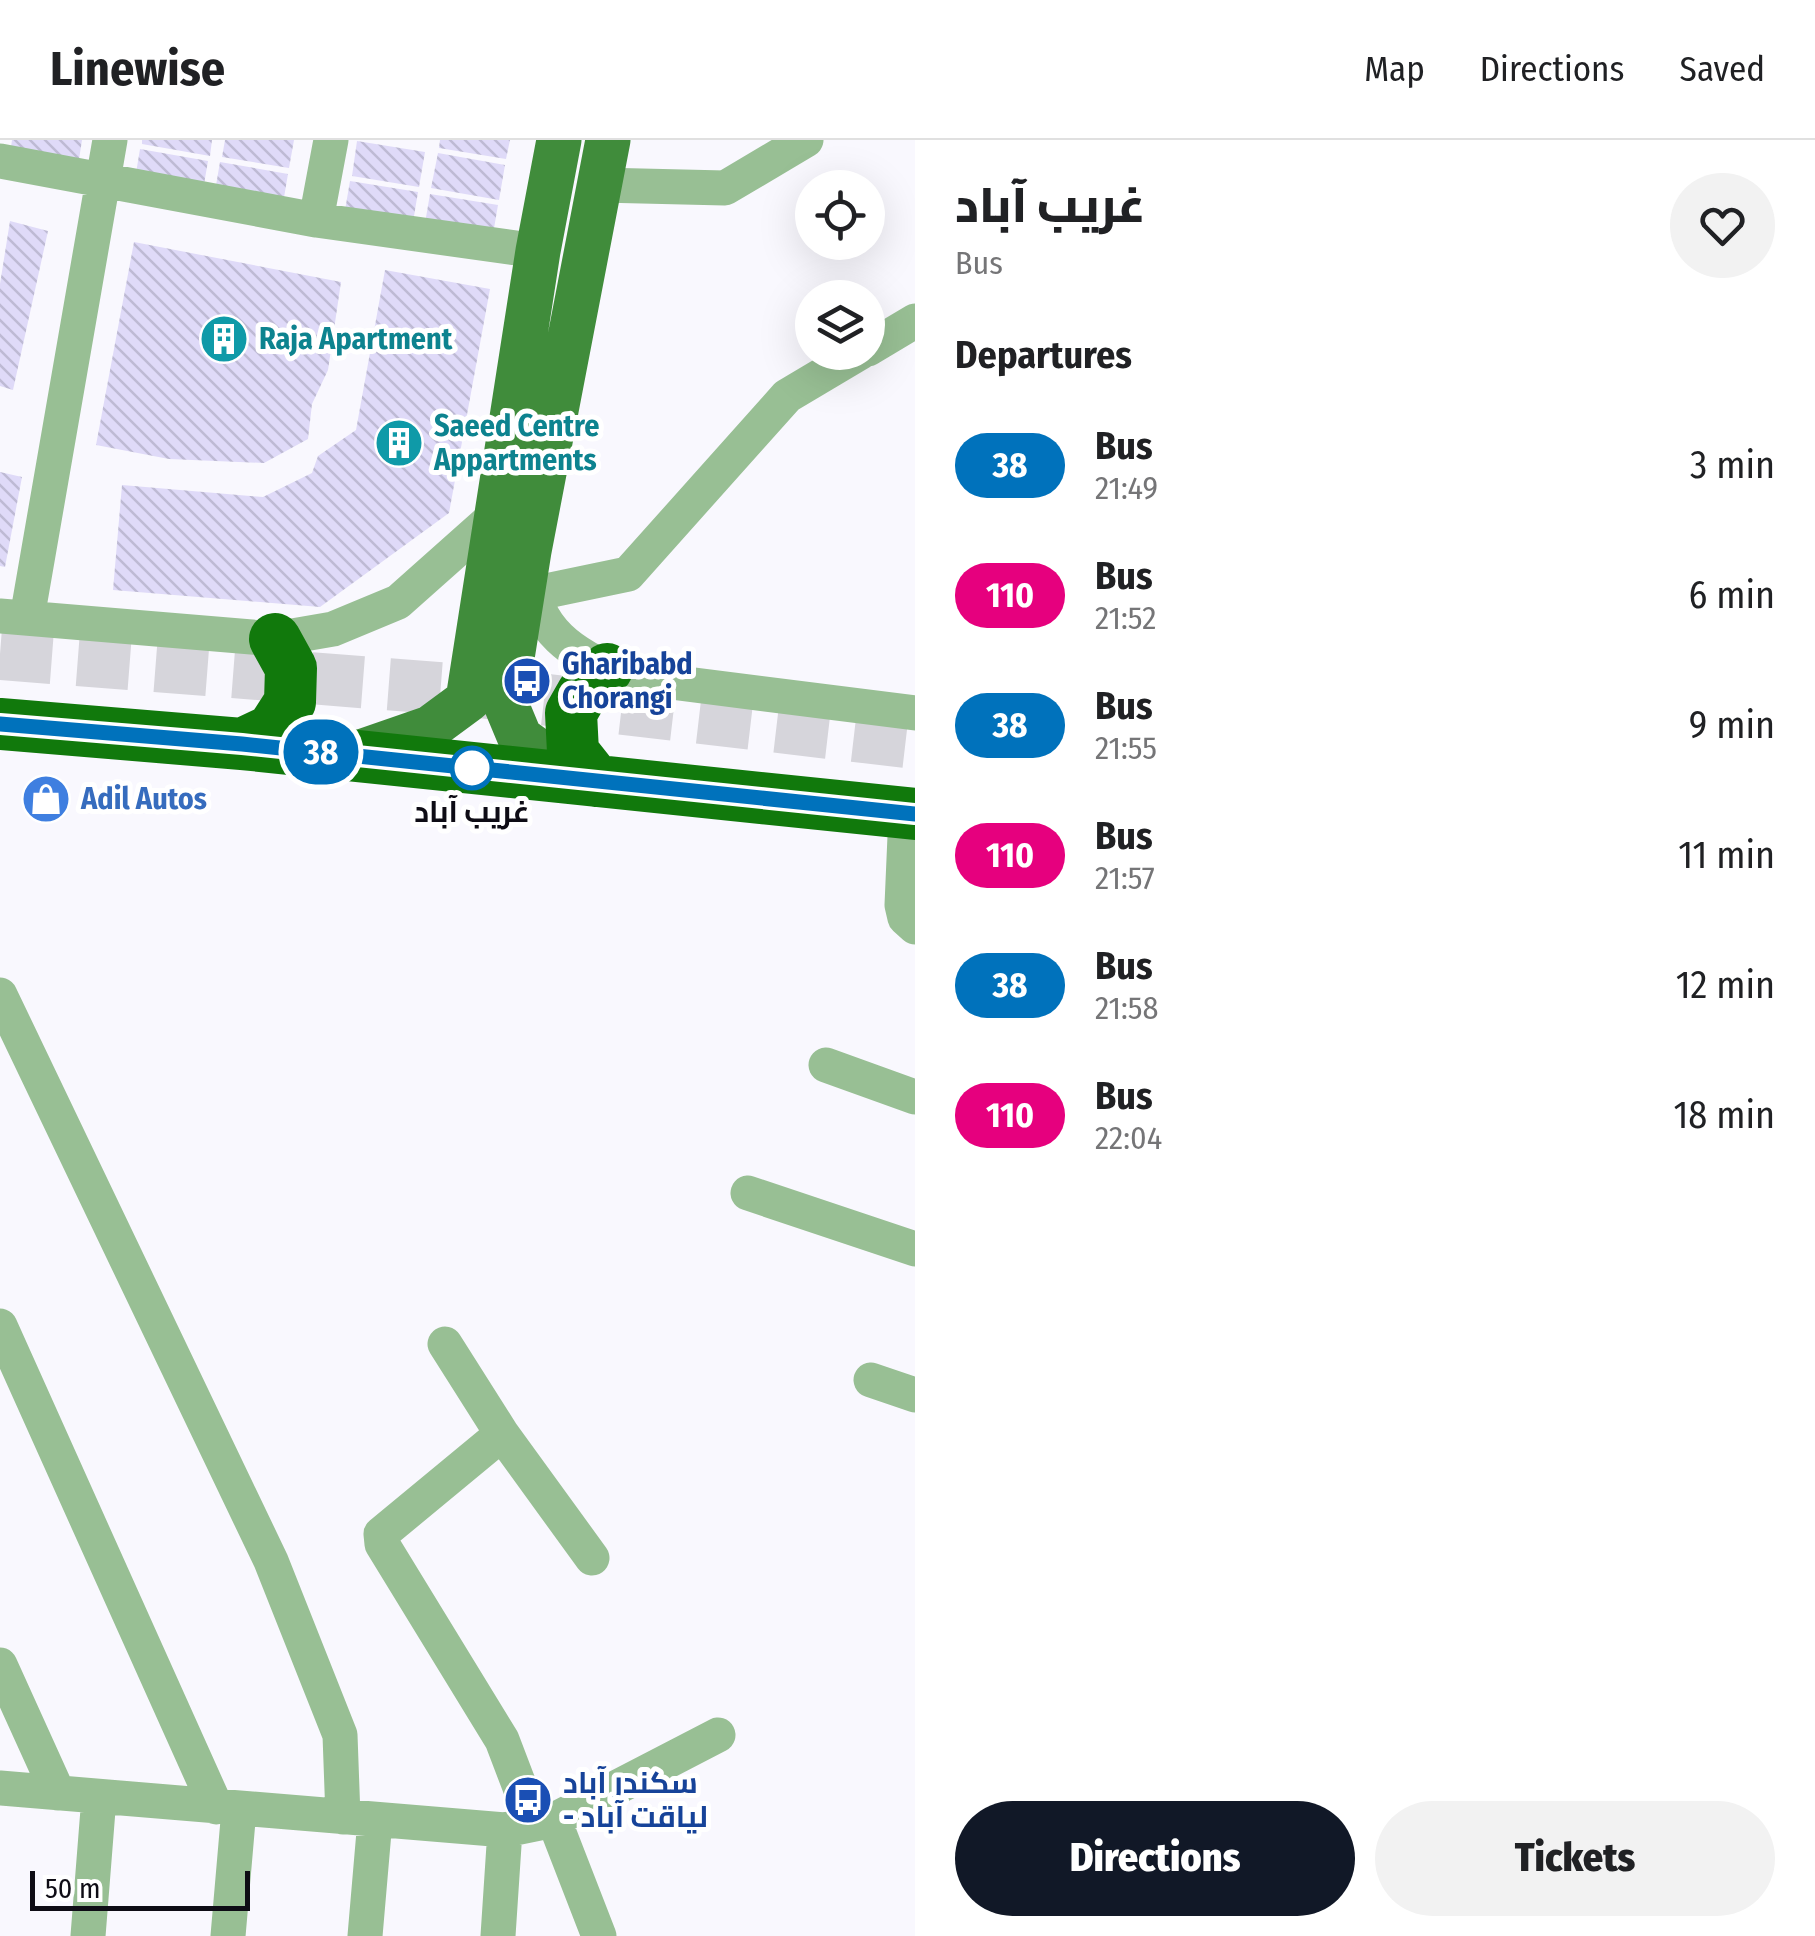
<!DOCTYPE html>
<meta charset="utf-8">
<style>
body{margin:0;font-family:"Fira Sans Condensed",Cairo,sans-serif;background:#f2f2f2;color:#202124;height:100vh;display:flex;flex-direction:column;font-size:38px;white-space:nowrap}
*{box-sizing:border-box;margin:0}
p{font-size:32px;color:#757577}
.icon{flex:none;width:55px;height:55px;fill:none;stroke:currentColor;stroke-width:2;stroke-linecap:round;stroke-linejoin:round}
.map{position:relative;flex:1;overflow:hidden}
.panel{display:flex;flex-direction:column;background:#fff;width:900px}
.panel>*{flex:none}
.badge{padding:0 20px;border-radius:32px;font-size:35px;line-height:65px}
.controls{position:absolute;left:795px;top:30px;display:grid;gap:20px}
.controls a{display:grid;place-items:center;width:90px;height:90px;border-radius:50%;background:#fff;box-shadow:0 10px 40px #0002;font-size:50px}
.scale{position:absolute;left:30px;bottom:25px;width:220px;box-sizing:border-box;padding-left:10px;border:5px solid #0e0c15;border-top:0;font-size:28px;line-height:35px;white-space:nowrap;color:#0e0c15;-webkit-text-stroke:8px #fff;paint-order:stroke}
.map>.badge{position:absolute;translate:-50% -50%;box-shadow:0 0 0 5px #fff}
h2{padding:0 40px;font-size:38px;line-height:90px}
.round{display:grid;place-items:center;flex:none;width:105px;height:105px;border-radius:52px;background:#f2f2f2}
.head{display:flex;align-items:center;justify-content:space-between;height:170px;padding:0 40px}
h1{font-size:48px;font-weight:800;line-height:75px}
.button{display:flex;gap:20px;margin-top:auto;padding:20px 40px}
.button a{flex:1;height:115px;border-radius:60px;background:#111827;color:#fff;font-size:40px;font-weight:800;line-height:115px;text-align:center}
.button a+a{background:#f2f2f2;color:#202124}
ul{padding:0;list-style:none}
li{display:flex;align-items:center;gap:30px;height:130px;padding:0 40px}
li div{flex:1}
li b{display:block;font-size:38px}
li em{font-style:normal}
li .badge{min-width:110px;font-weight:700;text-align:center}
header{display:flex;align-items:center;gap:60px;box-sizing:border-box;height:140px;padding:0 50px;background:#fff;border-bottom:2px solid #e0e0e0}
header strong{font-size:48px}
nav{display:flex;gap:55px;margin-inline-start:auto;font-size:35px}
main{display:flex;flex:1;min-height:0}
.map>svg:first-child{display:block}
.building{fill:url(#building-back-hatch)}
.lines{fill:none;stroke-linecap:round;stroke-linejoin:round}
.highway-tunnel{stroke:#d6d5db;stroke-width:52;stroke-dasharray:52 26;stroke-linecap:butt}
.minor{stroke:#98bf94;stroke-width:35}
.major{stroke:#408c3b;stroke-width:45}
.highway{stroke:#11790c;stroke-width:52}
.line-casing{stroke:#fff;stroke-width:22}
.line{stroke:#0072bc;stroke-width:15}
.stop-dot{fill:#fff;stroke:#0072bc;stroke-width:5}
.labels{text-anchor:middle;stroke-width:10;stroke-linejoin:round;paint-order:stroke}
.culture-label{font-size:30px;font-weight:bold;fill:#0d838f;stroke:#fff;text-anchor:start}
.transit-label{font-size:30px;font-weight:bold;fill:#164399;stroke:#fff;text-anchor:start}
.shop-label{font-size:30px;font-weight:bold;fill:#366cbe;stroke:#fff;text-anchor:start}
.stop-label{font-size:30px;font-weight:bold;fill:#0e0c15;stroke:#fff}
</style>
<header>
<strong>Linewise</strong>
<nav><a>Map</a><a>Directions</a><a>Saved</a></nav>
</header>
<main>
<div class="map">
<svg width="915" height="1796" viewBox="0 0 915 1796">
<defs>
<pattern id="building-back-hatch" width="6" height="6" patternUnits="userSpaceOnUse" patternTransform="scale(2.5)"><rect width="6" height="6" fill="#dfdaf8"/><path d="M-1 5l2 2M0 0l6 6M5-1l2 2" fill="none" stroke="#bebad4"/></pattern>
</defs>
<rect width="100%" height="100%" fill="#f9f8fe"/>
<path class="building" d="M12 0H82L78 26 10 14Z
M142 0H212L210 16 142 4Z
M225 0H294L289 28 222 17Z
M440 0H510L506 19 439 8Z
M357 1 425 12 419 47 352 36Z
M140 9 208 21 202 56 134 45Z
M438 13 505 25 499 60 431 48Z
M220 22 288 34 282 69 214 57Z
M350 41 418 52 412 88 344 76Z
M430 54 498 65 492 100 424 89Z
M10 81 48 91 13 250 0 246V144Z
M134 102 341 142 328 230 312 264 308 299 264 323 169 319 96 305Z
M385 130 490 149 449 373 320 467 113 450 122 345 263 357 312 333 318 316 356 290Z
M0 332 22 337 5 427 0 426Z"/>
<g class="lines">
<path class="highway-tunnel" d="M0 514 463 550 915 603"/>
<path class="minor" d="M0 21 316 80 538 111
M600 45 725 48 806 0
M316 80 331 0
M868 209 915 181
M530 432C534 490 573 515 624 536L915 573
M532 454 628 434 787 256 861 212
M0 476 275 499 333 489 398 462 497 374
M27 478 110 0
M906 673 902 765 905 778 915 787
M0 855 271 1421 340 1595 343 1677
M826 925 915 957
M748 1053 915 1109
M0 1186 216 1667
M445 1204 502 1294 592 1418
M871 1240 915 1255
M502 1294 381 1394 382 1404 502 1600 534 1684
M0 1525 58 1653
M0 1648 505 1690 554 1680 718 1595
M554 1680 599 1796
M88 1796 99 1657
M228 1796 239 1669
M365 1796 375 1680
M498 1796 505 1690"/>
<path class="major" d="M352 615 430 588 468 560 538 111 559 0
M577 639 520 598 505 562 529 411 608 0"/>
<path class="highway" d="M0 584 242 604 915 674
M242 604 272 590 290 562 291 528 275 499
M596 641 573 612 571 573 583 552 607 529"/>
</g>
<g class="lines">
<g class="line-casing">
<path id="line" d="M0 584 242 604 915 674"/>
</g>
<use href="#line" class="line"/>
</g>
<defs>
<g id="building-disc" transform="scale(2.5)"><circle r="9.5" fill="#0f9aa8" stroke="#fff"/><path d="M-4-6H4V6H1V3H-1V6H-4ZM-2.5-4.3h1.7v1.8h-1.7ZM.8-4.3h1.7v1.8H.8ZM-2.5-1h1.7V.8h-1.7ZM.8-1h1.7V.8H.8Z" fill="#fff"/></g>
<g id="bus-disc" transform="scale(2.5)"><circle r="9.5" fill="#1a4fb4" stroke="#fff"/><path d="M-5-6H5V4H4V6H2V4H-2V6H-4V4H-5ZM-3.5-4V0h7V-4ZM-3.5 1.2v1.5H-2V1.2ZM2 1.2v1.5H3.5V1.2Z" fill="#fff"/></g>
<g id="shop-disc" transform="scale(2.5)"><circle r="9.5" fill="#3f7fe0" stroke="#fff"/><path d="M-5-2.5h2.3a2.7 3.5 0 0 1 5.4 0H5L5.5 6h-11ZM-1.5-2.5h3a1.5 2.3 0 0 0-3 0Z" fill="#fff"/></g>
</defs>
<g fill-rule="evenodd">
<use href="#building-disc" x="224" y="199"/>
<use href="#building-disc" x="399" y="303"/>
<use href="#bus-disc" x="527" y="541"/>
<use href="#shop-disc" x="46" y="659"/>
<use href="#bus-disc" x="528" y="1660"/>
</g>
<circle class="stop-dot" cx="472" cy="628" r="20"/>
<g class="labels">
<g class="culture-label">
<text x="259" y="209">Raja Apartment</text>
<text x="434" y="296">Saeed Centre<tspan x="434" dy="34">Appartments</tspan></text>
</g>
<g class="transit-label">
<text x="562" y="534">Gharibabd<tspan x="562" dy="34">Chorangi</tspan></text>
<text x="563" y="1653">سکندر آباد<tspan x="563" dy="34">- لیاقت آباد</tspan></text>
</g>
<g class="shop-label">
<text x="81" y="669">Adil Autos</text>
</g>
<g class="stop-label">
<text x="472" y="682">غریب آباد</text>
</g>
</g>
</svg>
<div class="controls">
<a><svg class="icon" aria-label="locate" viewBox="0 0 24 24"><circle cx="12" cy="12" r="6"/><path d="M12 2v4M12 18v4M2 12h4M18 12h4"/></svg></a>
<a><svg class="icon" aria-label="layers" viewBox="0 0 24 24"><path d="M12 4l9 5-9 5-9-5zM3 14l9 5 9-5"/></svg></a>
</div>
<div class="scale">50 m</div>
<b class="badge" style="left:321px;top:612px;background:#0072bc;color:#fff">38</b>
</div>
<section class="panel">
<div class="head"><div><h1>غریب آباد</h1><p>Bus</p></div><a class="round"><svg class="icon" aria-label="heart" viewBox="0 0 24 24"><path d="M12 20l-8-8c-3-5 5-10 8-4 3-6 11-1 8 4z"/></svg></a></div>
<h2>Departures</h2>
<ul>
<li><span class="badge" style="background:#0072bc;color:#fff">38</span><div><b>Bus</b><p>21:49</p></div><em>3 min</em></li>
<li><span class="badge" style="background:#e6007e;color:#fff">110</span><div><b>Bus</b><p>21:52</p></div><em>6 min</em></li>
<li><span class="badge" style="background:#0072bc;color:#fff">38</span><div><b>Bus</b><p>21:55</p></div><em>9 min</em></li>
<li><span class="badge" style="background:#e6007e;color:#fff">110</span><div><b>Bus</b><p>21:57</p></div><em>11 min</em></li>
<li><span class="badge" style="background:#0072bc;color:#fff">38</span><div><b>Bus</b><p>21:58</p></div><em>12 min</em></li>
<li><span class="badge" style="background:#e6007e;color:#fff">110</span><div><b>Bus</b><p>22:04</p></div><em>18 min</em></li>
</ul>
<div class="button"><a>Directions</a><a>Tickets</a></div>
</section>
</main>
